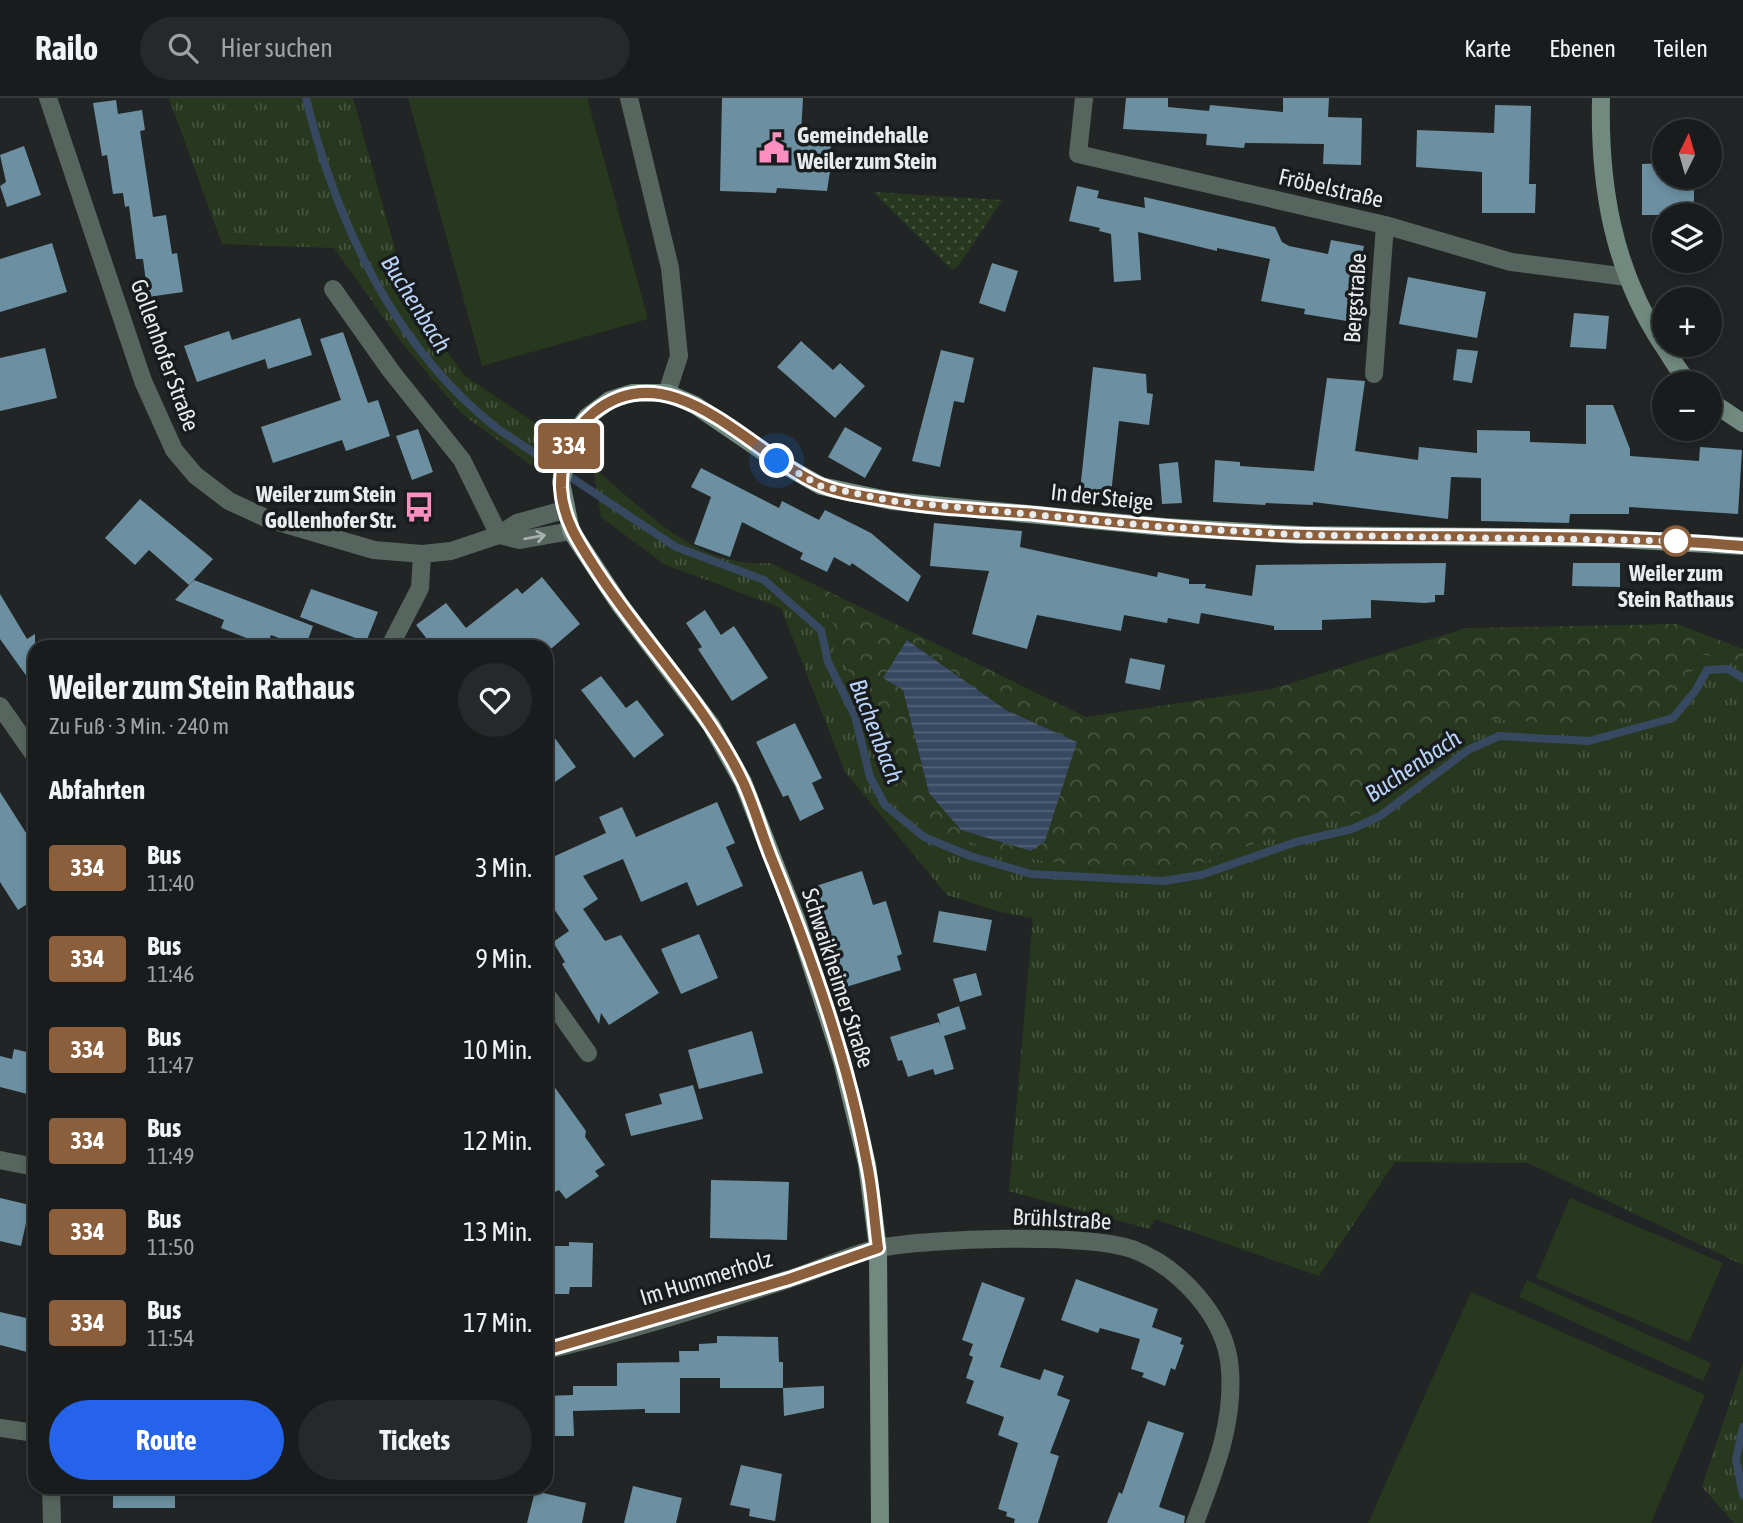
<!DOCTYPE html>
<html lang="de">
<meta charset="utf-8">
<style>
body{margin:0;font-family:"Asap Condensed",sans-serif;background:#262929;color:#f1f3f6;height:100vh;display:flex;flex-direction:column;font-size:26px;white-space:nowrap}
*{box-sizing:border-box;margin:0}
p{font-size:23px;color:#9fa1a3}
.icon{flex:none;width:38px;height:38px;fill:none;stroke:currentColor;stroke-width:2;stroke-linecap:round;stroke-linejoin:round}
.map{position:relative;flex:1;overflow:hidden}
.sheet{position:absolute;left:28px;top:542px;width:525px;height:854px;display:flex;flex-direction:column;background:#191c1c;border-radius:21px;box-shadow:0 4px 10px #0003,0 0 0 2px #373a3b}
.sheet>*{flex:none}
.badge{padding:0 14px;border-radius:5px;font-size:24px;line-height:46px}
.needle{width:46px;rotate:5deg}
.buttons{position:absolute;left:1652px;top:21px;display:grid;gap:14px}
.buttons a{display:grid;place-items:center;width:70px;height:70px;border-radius:50%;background:#191c1c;box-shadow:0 4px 10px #0003,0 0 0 2px #373a3b;font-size:35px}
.you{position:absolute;width:35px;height:35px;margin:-18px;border:5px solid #fff;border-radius:50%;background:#1a73e8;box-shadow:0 0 0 10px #1a73e833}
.map>.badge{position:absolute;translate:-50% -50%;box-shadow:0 0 0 4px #fff}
h2{padding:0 21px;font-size:26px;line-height:63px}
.round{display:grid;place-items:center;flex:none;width:74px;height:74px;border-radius:37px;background:#262929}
.summary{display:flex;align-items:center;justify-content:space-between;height:119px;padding:0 21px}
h1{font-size:33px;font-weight:700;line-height:52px}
.cta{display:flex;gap:14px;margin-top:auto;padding:14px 21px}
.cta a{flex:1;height:80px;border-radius:42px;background:#2563eb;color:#fff;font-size:28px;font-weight:700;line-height:80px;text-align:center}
.cta a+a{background:#262929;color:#f1f3f6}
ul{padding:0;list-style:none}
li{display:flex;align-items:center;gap:21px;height:91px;padding:0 21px}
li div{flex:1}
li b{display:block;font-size:26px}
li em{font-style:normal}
li .badge{min-width:77px;font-weight:700;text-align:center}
header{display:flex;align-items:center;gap:42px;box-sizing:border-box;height:98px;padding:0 35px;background:#191c1c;border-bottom:2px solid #373a3b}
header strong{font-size:33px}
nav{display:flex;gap:38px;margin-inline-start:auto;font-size:24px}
.search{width:490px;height:63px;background:#262929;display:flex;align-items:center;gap:18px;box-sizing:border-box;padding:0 24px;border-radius:38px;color:#9fa1a3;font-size:26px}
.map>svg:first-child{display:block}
.grass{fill:url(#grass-tufts)}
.forest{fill:url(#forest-crowns);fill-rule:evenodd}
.park{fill:url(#park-dots)}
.garden{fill:#28381f}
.water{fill:url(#water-rules)}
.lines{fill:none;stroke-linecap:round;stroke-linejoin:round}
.stream{stroke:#374861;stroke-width:8}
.building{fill:#6c90a1}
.minor{stroke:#56655e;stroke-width:18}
.tertiary{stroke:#56655e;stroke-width:18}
.secondary{stroke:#71897e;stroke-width:18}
.oneway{stroke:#a6afac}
.line-casing{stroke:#fff;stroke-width:16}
.line{stroke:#8b5e3c;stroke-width:10}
.walk{stroke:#e8ebeb;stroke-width:7;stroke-dasharray:0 12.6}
.stop-dot{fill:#fff;stroke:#8b5e3c;stroke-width:3.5}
.labels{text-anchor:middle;stroke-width:7;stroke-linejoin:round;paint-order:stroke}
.poi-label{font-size:23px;font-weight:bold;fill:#e8ebeb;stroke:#181c1c;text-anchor:start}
.street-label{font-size:23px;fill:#e8ebeb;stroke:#181c1c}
.stop-label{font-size:23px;font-weight:bold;fill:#e8ebeb;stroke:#181c1c}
.water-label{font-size:24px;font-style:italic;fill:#bad3fb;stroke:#181c1c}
</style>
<header>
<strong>Railo</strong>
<div class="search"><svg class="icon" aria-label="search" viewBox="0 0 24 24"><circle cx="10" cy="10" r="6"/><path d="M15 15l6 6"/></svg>Hier suchen</div>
<nav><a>Karte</a><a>Ebenen</a><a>Teilen</a></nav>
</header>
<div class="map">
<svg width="1743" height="1425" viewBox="0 0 1743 1425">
<defs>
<pattern id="grass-tufts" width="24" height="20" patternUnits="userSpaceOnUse" patternTransform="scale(1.75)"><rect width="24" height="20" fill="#28381f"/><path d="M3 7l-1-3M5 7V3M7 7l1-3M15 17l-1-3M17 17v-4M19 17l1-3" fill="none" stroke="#475540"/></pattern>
<pattern id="forest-crowns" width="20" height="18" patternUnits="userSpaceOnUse" patternTransform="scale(1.75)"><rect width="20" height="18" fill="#28381f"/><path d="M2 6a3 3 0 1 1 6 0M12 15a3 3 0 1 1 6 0" fill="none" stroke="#475540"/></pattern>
<pattern id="park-dots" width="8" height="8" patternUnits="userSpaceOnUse" patternTransform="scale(1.75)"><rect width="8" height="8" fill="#28381f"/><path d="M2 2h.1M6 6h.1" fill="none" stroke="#475540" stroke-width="1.8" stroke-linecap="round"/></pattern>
<pattern id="water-rules" width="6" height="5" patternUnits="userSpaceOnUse" patternTransform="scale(1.75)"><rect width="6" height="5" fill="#374861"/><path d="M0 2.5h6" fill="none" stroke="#546378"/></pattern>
</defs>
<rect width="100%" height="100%" fill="#212525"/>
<path class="grass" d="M169 0H353L409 202 465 278 540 328 532 368 461 315 401 244 334 150 222 146Z
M593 369C644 412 698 471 770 465L831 519 885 686 995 754 1098 772 1193 768 1319 723 1359 717 1493 621 1590 628 1668 610 1701 557 1731 560 1743 568V1167L1528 1065 1395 1064 1319 1178 1155 1121 1150 1131 1009 1093 1033 820 1000 814 947 797 845 674 781 510 664 466 601 419Z
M1743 1265V1425H1734L1702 1389Z"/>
<path class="forest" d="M770 465 1086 619 1272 591 1466 530 1677 526 1743 551V568L1731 560 1702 557 1668 610 1590 628 1493 621 1359 717 1319 723 1193 768 1098 772 995 754 928 728 885 686 831 519ZM908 542 1006 612 1077 644 929 695 903 592Z"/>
<path class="park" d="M873 94 1002 102 959 167 952 172Z"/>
<path class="garden" d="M408 0H587L648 221 482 268Z
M1570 1100 1723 1165 1689 1244 1536 1180Z
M1527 1182 1711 1265 1703 1283 1519 1199Z
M1471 1194 1705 1297 1651 1425H1368Z"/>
<path class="water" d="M907 542 1006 612 1077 644 1045 743 1031 753 961 732 929 695 903 592 883 580Z"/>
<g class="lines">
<path class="stream" d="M306 0C336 124 395 251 498 331L676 449 764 482 821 532 828 564 855 618 870 679 885 707 924 739 970 758 1031 776 1163 783 1201 777 1296 744 1352 731 1380 718 1468 652 1499 638 1589 643 1673 620 1696 592 1707 572 1728 571 1743 580
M1743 1329 1736 1361 1743 1397"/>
</g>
<path class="building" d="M722 0H803L801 35 809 36V44L830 45 832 60 827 93 777 90 776 95 720 93Z
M1126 0H1168V9L1209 13 1210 7 1283 14V0H1329L1328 19 1362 20 1361 67 1323 66 1324 46 1245 45 1244 50 1206 47 1207 36 1123 31Z
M116 2 118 16 142 12 145 32 140 33 153 119 166 117 172 156 177 155 183 194 148 199 143 161H136L129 108 125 109 123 95 113 96 107 57 102 58 93 5Z
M1495 7 1531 8 1529 86H1536L1535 115H1482V74L1416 69 1417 32 1494 35Z
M24 48 41 97 7 109 0 88 6 84 0 57Z
M1664 65V79H1694V110H1684V117H1642V66Z
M1077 88 1099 93 1097 100 1145 110 1144 99 1275 129 1282 144 1289 148 1328 156 1331 142 1364 148 1347 223 1304 216 1305 211 1261 203 1270 161 1217 150V153L1138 134 1141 182 1114 184 1111 136 1099 133 1100 130 1069 123Z
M52 145 67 194 0 214V161Z
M992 165 1018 173 1005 214 979 205Z
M1408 179 1486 194 1477 240 1399 226Z
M1574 215 1609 218 1606 251 1570 249Z
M300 220 312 257 268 271 265 261 197 284 184 248 229 233 232 242Z
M343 234 368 305 378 302 390 338 346 353 342 342 273 365 261 329 341 302 320 241Z
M801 243 833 272 840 265 865 288 835 320 777 269Z
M45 250 57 300 0 313V260Z
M1457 251 1478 253 1472 285 1453 282Z
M941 252 974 260 964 305 954 303 940 369 912 363Z
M1093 269 1146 276 1147 295 1153 296 1149 327 1119 323 1111 396 1080 393Z
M1327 280 1365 283 1355 353 1418 362 1419 349 1477 355V332L1530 333V344L1586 346V307H1613L1630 351V358L1699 363 1700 349 1742 352 1738 416 1629 409V416H1570L1569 425 1481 423V380L1451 379 1448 421 1313 404V407L1266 405 1265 407 1213 404 1215 362 1240 364V368L1314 373Z
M845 329 882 350 865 380 828 359Z
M418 331 433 374 412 382 396 338Z
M1178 364 1182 405 1162 406 1159 366Z
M701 370 779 410 782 403 819 422 825 412 871 435 921 478 908 504 852 465 850 468 834 459 827 474 800 461 803 455 742 424 730 459 694 446 711 399 691 389Z
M140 401 213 461 189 487 149 452 135 467 105 440Z
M934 425 1022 433 1020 449 1157 479 1158 474 1189 481V486H1206L1205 490 1252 498 1256 467 1446 465 1444 497H1435V504L1425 505 1371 502V520L1322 522V532H1274V528L1201 515 1199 526 1168 520 1167 525 1124 517 1121 533 1037 517 1027 551 972 536 989 473 930 468Z
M1573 465H1620V489L1572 488Z
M542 479 580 526 552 550H434L416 527 446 505 466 530 517 490 522 496Z
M194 482 313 528 305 550 271 537 267 548 221 530 224 522 175 502Z
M311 491 378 514 366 544 300 519Z
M0 496 27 541 35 536V590L0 541Z
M705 512 721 537 734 528 768 580 732 603 698 551 702 549 686 525Z
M1130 560 1165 567 1160 592 1125 585Z
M601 578 626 610 637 602 664 637 634 660 581 592Z
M795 625 822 680 812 685 824 711 800 723 788 697 783 699 756 644Z
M546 628 576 669 555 684 546 672Z
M0 694 35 749V801L18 812 0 784Z
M717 704 735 745 726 749 743 788 697 808 687 784 641 804 623 761 583 778 598 801 583 811 605 843 621 837 659 895 609 927 601 915 599 926 562 866 565 864 553 844 569 833 546 799V762L606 735 599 719 622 709 636 739Z
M862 773 873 807 886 803 902 856 897 858 901 872 846 889 816 788Z
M939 813 992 822 986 853 933 844Z
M699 836 718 880 681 896 661 851Z
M976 875 982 897 960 904 953 881Z
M959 908 966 931 944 938 954 971 935 977 933 971 908 979 902 962 898 963 890 939 939 924 941 928 937 916Z
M752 933 763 975 699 991 688 952Z
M14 951 35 956V998L0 989V958L12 961Z
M546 977 586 1033 585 1039 605 1067 595 1073 599 1078 566 1101 559 1092 555 1094 546 1082Z
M693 987 703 1021 631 1038 625 1016 662 1006 659 996Z
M711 1082 789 1084 787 1142 710 1140Z
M0 1100 30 1107 21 1148 0 1143Z
M569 1144 593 1145 592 1189H570L569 1196H546V1148H569Z
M1076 1181 1158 1211 1152 1229 1182 1240 1180 1246 1184 1247 1175 1272 1171 1270 1165 1288 1142 1279 1144 1275 1131 1271 1140 1241 1100 1230 1098 1235 1061 1222Z
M982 1184 1025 1200 1000 1269 1040 1282 1044 1271 1064 1278 1057 1297 1070 1302 1050 1355 1059 1358 1038 1425H1014L1015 1421 1006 1418 1007 1414 998 1411 1018 1345 998 1337 1004 1319 966 1305 974 1283 966 1280 973 1259 969 1257 973 1246 962 1242Z
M0 1214 35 1222V1256L0 1247Z
M717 1238 778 1239 779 1264H783V1290H720V1280H680L679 1253H699V1246L717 1245Z
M680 1264V1315H645V1311L573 1313 574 1338H546V1298L573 1297V1288H617V1265Z
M824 1288V1310L784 1318 783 1290Z
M1148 1323 1184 1335 1159 1409 1185 1418 1184 1425H1107L1119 1394 1122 1396Z
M741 1367 782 1376 775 1423 749 1418 750 1411 730 1407Z
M633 1388 682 1400 676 1425H624Z
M113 1390H175V1410H113Z
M535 1393 586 1405 582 1425H527Z"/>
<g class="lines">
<path class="minor" d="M629 0 670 170 679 258 667 295
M1084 0 1078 56 1385 127 1511 164 1627 179
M333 191 391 273 462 362 499 437
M1374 276 1385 127
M389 550 420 490 422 456
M0 608 35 658
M546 896 588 955
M0 1062 35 1069
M546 1252C628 1234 710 1207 789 1181 819 1172 849 1156 879 1150 931 1140 1084 1135 1132 1151 1180 1169 1227 1220 1230 1272 1234 1327 1214 1374 1195 1425
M0 1330 35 1335
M51 1390 52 1425"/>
<path class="tertiary" d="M48 0 143 283 174 352 195 377 229 403 268 421 374 452 422 456 451 453 499 437 517 425 564 412
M499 437 520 442 571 433"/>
<path class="secondary" d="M1601 0C1599 88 1613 171 1662 246 1671 259 1679 275 1690 285
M1710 303 1743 325
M880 1425 878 1150 867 1066 842 963 797 823 743 684 711 627 620 507 571 433 561 384 572 339 587 319 610 302 632 295H667L695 307 777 363 821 388 892 403 1164 429 1302 437 1602 440 1743 448"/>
</g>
<defs><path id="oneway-shaft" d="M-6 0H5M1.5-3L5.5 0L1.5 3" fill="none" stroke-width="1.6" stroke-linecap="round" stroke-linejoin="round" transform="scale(1.75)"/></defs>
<use class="oneway" href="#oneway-shaft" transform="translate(535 439) rotate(-10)"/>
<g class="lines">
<g class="line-casing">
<path id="line" d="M546 1252 789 1181 878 1150C874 1122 873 1094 867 1066 848 963 812 861 773 764 762 738 755 710 743 684 707 608 645 546 599 476 581 448 563 424 561 390 560 362 571 333 593 315 670 252 748 353 816 385 837 395 865 398 888 402 936 411 986 412 1035 416 1126 426 1218 435 1309 437 1454 440 1599 435 1743 448"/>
</g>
<use href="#line" class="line"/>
<path class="walk" d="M777 363 821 388 892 403 1164 429 1302 437 1681 443H1676"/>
</g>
<defs>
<g id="civic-bare" transform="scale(2.415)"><path d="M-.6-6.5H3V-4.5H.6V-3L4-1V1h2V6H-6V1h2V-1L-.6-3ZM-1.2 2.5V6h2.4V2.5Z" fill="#fd8ec0" stroke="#181c1c" stroke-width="2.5" paint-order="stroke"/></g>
<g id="bus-bare" transform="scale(2.415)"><path d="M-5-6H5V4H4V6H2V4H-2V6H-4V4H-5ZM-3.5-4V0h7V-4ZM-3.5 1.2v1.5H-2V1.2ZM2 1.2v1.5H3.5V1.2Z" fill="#fd8ec0" stroke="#181c1c" stroke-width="2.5" paint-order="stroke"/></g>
</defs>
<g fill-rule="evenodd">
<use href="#civic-bare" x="774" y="50"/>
<use href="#bus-bare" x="419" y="409"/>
</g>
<circle class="stop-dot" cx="1676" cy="443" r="14"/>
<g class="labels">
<g class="poi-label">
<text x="797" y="45">Gemeindehalle<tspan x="797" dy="26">Weiler zum Stein</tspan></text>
<text x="396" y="404" text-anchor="end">Weiler zum Stein<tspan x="396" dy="26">Gollenhofer Str.</tspan></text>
</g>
<g class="street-label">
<text transform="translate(1331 90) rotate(13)" y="8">Fröbelstraße</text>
<text transform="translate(1355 200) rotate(-86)" y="8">Bergstraße</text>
<text transform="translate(165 257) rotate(70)" y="8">Gollenhofer Straße</text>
<text transform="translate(1102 399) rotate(6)" y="8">In der Steige</text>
<text transform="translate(838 880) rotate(72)" y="8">Schwaikheimer Straße</text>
<text transform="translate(1062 1121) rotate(3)" y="8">Brühlstraße</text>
<text transform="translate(706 1180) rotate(-17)" y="8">Im Hummerholz</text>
</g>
<g class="stop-label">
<text x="1676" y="483">Weiler zum<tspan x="1676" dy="26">Stein Rathaus</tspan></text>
</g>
<g class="water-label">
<text transform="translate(416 206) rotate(58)" y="8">Buchenbach</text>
<text transform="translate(876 633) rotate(69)" y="8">Buchenbach</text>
<text transform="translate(1413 668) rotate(-34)" y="8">Buchenbach</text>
</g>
</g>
</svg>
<div class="buttons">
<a><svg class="needle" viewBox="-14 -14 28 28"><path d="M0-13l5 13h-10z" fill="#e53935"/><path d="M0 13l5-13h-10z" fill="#9fa1a3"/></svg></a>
<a><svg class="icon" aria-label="layers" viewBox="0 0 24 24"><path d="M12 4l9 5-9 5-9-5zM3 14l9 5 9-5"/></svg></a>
<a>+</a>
<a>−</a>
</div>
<div class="you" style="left:777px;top:363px"></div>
<b class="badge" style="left:569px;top:348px;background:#8b5e3c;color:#fff">334</b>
<section class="sheet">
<div class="summary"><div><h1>Weiler zum Stein Rathaus</h1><p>Zu Fuß · 3 Min. · 240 m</p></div><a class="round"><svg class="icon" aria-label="heart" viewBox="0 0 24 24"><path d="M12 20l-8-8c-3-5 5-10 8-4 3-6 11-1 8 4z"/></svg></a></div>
<h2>Abfahrten</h2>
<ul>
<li><span class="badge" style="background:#8b5e3c;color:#fff">334</span><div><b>Bus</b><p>11:40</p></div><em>3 Min.</em></li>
<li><span class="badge" style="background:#8b5e3c;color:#fff">334</span><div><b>Bus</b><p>11:46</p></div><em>9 Min.</em></li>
<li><span class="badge" style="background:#8b5e3c;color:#fff">334</span><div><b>Bus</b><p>11:47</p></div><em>10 Min.</em></li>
<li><span class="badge" style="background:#8b5e3c;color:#fff">334</span><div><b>Bus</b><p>11:49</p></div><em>12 Min.</em></li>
<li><span class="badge" style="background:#8b5e3c;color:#fff">334</span><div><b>Bus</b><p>11:50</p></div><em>13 Min.</em></li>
<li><span class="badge" style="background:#8b5e3c;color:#fff">334</span><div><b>Bus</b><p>11:54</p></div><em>17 Min.</em></li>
</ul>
<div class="cta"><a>Route</a><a>Tickets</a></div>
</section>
</div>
